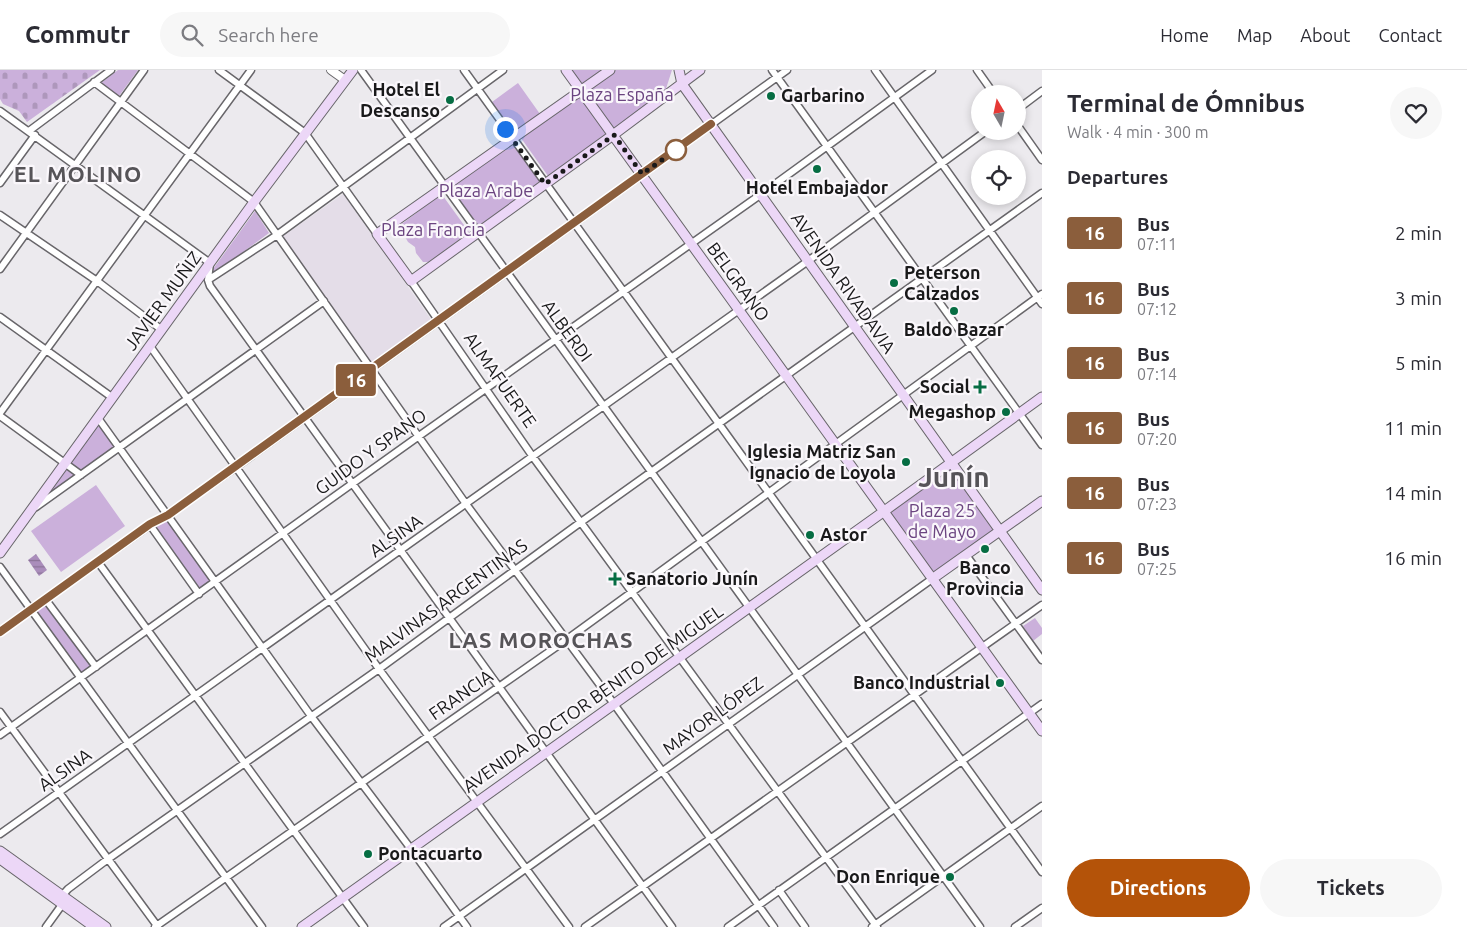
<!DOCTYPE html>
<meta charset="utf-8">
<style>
body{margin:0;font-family:Ubuntu,sans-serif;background:#f7f7f7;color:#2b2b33;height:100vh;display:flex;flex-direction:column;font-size:19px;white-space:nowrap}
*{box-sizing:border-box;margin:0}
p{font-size:16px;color:#7c7c81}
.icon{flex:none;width:28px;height:28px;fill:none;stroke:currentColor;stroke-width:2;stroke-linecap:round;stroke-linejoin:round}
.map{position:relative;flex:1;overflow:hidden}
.drawer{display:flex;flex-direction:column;background:#fff;width:425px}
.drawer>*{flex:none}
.badge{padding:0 10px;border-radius:4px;font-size:18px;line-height:32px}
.needle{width:32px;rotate:351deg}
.fabs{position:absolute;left:971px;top:15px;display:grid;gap:10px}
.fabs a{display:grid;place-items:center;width:55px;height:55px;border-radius:50%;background:#fff;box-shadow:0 2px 8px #0003;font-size:25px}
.you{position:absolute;width:25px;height:25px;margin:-12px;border:4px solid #fff;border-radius:50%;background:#1a73e8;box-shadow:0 0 0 8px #1a73e833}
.map>.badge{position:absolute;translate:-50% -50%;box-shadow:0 0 0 2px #fff}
h2{padding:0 25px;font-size:19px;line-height:45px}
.round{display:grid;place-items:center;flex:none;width:52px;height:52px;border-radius:26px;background:#f7f7f7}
.overview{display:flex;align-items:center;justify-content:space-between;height:85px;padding:0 25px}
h1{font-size:24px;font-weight:600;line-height:38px}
.primary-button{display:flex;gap:10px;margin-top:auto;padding:10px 25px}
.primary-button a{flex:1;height:58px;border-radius:30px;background:#b45309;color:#fff;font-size:20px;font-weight:600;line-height:58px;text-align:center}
.primary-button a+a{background:#f7f7f7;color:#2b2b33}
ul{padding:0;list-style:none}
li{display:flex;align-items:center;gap:15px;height:65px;padding:0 25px}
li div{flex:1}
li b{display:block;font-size:19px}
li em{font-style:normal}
li .badge{min-width:55px;font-weight:700;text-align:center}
header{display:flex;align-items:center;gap:30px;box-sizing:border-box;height:70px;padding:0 25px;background:#fff;border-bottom:1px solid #e1e1e2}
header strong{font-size:24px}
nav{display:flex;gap:28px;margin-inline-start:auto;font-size:18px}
.search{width:350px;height:45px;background:#f7f7f7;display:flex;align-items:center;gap:12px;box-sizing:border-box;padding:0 18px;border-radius:28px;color:#7c7c81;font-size:19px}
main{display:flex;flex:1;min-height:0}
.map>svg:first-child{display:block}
.built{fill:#e4dde8}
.green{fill:#cbb0db}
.cemetery{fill:url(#cemetery-stones)}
.water{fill:url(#water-rules)}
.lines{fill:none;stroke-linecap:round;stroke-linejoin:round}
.minor-casing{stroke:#68666a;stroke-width:9}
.tertiary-casing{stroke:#68666a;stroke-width:10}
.secondary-casing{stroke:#68666a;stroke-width:11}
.minor{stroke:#fff;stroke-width:6}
.tertiary{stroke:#fff;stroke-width:8}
.secondary{stroke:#ecd7f7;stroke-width:9}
.line-casing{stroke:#fff;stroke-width:11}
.line{stroke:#8b5e3c;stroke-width:8}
.walk{stroke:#19191a;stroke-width:5;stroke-dasharray:0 9}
.poi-dot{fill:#066d43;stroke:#faf7fb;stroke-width:2}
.stop-dot{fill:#fff;stroke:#8b5e3c;stroke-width:2.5}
.labels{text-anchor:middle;stroke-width:4.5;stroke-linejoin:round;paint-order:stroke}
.poi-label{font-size:18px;font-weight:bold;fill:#19191a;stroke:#faf7fb;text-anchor:end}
.park-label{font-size:18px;fill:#6b4480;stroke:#faf7fb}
.street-label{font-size:18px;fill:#19191a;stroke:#faf7fb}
.district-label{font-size:22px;font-weight:bold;letter-spacing:1px;fill:#565458;stroke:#faf7fb}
.town-label{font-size:28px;font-weight:bold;fill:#565458;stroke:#faf7fb}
</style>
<header>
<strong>Commutr</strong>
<div class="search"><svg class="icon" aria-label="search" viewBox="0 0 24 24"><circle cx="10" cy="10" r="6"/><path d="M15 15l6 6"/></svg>Search here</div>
<nav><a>Home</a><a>Map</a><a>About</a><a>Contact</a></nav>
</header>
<main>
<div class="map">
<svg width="1042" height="857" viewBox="0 0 1042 857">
<defs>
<pattern id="cemetery-stones" width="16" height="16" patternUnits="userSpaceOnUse" patternTransform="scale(1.25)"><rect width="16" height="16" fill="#cbb0db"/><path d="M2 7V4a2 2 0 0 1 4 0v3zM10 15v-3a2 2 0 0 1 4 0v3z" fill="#ae97bb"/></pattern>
<pattern id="water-rules" width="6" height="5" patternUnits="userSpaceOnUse" patternTransform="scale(1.25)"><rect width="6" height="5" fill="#aa8dbb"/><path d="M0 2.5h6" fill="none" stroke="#8a7297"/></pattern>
</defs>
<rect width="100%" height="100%" fill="#eceaee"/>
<path class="built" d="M343 124 432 251 372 294 282 167Z"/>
<path class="green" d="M118 0H138L119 26 101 13Z
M571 0H602L582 14Z
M616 0H672L664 25 614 58 587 22Z
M518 13 540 44 514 63 492 32Z
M580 27 607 64 548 106 521 68Z
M514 73 541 111 478 157 450 118Z
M440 125 443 126 469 162 430 192H423L416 183 415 177 408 172 399 156Z
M255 141 269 163 216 202H213V199Z
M98 351 116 377 80 403 67 393Z
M951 392 1000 461 932 509 883 442Z
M65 396 78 405 37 433Z
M96 415 125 456 61 502 31 461Z
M167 448 212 511 200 520 155 457Z
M45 532 93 597 81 605 34 541Z
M1035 548 1042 558V564L1033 571 1023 556Z"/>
<path class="cemetery" d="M0 0H100L27 52 19 41 3 34 0 29Z"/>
<path class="water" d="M36 484 47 500 39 506 28 490Z"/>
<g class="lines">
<g class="minor-casing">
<path id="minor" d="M219 0 305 63 377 164
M361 0 980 857
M464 0 1042 802
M772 0 1042 375
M875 0 1042 234
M977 0 994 24
M94 12 254 132 466 434 614 634 774 857
M1018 39 1042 21
M0 41 210 193 208 210 210 216 672 857
M1018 56 1042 90
M29 61 111 0
M0 113 35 65
M0 145 97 211 162 260
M0 199 144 0
M208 210 277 165 503 0
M411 211 533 387 877 857
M0 247 113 328
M150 276 379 599 569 857
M0 343 251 0
M0 346 81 405
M98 348 311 646 411 779 467 857
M36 437 324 231
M150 455 199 524
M966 485 1042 590
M98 492 364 857
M0 497 262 857
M46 530 96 597
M0 562 150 455 168 445 236 397 787 0
M0 642 158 857
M0 665 419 366 760 125 932 0
M0 764 808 191 986 61
M779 820 805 857
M60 828 68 819 108 789 379 599 581 452 1042 123
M46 857 64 832
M155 857 566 570 1042 224
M444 857 932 509
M585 857 1042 535
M728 857 1042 634
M872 857 1042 736
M1015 857 1042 838"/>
</g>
<g class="tertiary-casing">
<path id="tertiary" d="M331 0 345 10"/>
</g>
<g class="secondary-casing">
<path id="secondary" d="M566 0 1042 661
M610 0 377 164 411 211 613 65 700 0
M679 0 682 14 1042 520
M0 483 254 132 353 0
M932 509 1042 431
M0 781 106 857
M0 789 94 857
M302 857 883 442 1042 327"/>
</g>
<use href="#minor" class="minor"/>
<use href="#tertiary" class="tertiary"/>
<use href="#secondary" class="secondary"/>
</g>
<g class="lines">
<g class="line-casing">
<path id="line" d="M0 562 150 454 168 445 222 406 711 54"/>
</g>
<use href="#line" class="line"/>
<path class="walk" d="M505 59 545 114 614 65 642 104 676 80"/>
</g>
<g class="poi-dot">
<circle cx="771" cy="26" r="5"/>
<circle cx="450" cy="30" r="5"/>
<circle cx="817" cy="99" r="5"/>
<circle cx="894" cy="213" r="5"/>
<circle cx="954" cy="241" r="5"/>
<path d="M977.5 309.5h5v5h5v5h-5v5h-5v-5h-5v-5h5z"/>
<circle cx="1006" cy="342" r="5"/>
<circle cx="906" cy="392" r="5"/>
<circle cx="810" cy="465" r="5"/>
<circle cx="985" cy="479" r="5"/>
<path d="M612.5 501.5h5v5h5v5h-5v5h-5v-5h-5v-5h5z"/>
<circle cx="1000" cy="613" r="5"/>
<circle cx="368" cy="784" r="5"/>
<circle cx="950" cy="807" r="5"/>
</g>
<circle class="stop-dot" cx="676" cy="80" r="10"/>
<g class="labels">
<g class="poi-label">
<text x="440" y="26">Hotel El<tspan x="440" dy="21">Descanso</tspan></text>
<text x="781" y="32" text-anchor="start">Garbarino</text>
<text x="817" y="124" text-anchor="middle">Hotel Embajador</text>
<text x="904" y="209" text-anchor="start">Peterson<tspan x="904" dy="21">Calzados</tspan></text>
<text x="954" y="266" text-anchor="middle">Baldo Bazar</text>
<text x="970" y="323">Social</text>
<text x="996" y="348">Megashop</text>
<text x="896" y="388">Iglesia Matriz San<tspan x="896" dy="21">Ignacio de Loyola</tspan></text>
<text x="820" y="471" text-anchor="start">Astor</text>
<text x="985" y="504" text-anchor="middle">Banco<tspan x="985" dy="21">Provincia</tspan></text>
<text x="626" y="515" text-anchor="start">Sanatorio Junín</text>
<text x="990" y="619">Banco Industrial</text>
<text x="378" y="790" text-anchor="start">Pontacuarto</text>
<text x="940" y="813">Don Enrique</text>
</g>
<g class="park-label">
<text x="622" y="31">Plaza España</text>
<text x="486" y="127">Plaza Arabe</text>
<text x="433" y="166">Plaza Francia</text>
<text x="942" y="447">Plaza 25<tspan x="942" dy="21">de Mayo</tspan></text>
</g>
<g class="street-label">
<text transform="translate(738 212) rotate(54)" y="6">BELGRANO</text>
<text transform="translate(843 213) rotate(55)" y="6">AVENIDA RIVADAVIA</text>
<text transform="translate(163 231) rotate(-54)" y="6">JAVIER MUÑIZ</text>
<text transform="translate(567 261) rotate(54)" y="6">ALBERDI</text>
<text transform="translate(500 310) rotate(55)" y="6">ALMAFUERTE</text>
<text transform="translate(371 382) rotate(-36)" y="6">GUIDO Y SPANO</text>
<text transform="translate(396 466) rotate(-35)" y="6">ALSINA</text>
<text transform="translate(446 531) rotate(-36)" y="6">MALVINAS ARGENTINAS</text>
<text transform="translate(461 625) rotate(-35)" y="6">FRANCIA</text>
<text transform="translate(593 629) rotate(-35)" y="6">AVENIDA DOCTOR BENITO DE MIGUEL</text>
<text transform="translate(713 646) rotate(-36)" y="6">MAYOR LÓPEZ</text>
<text transform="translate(65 700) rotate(-35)" y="6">ALSINA</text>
</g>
<g class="district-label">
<text x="78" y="112">EL MOLINO</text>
<text x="541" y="578">LAS MOROCHAS</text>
</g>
<g class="town-label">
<text x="954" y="417">Junín</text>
</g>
</g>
</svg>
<div class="fabs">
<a><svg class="needle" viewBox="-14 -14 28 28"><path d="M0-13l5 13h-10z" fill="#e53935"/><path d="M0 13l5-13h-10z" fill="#7c7c81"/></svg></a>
<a><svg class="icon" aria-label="locate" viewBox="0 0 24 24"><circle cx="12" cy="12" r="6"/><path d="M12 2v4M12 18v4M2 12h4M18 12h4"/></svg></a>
</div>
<div class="you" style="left:505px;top:59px"></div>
<b class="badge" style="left:356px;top:310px;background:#8b5e3c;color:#fff">16</b>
</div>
<section class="drawer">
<div class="overview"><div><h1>Terminal de Ómnibus</h1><p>Walk · 4 min · 300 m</p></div><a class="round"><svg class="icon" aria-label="heart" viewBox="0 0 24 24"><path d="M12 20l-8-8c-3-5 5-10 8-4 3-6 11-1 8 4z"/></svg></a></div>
<h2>Departures</h2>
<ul>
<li><span class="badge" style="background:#8b5e3c;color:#fff">16</span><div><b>Bus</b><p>07:11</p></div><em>2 min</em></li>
<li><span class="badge" style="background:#8b5e3c;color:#fff">16</span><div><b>Bus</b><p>07:12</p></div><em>3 min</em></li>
<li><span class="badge" style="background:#8b5e3c;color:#fff">16</span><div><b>Bus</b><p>07:14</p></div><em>5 min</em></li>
<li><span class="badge" style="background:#8b5e3c;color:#fff">16</span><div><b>Bus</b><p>07:20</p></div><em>11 min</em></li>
<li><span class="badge" style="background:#8b5e3c;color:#fff">16</span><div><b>Bus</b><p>07:23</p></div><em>14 min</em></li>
<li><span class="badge" style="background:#8b5e3c;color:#fff">16</span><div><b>Bus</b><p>07:25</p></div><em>16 min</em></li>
</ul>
<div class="primary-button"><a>Directions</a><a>Tickets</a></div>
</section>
</main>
